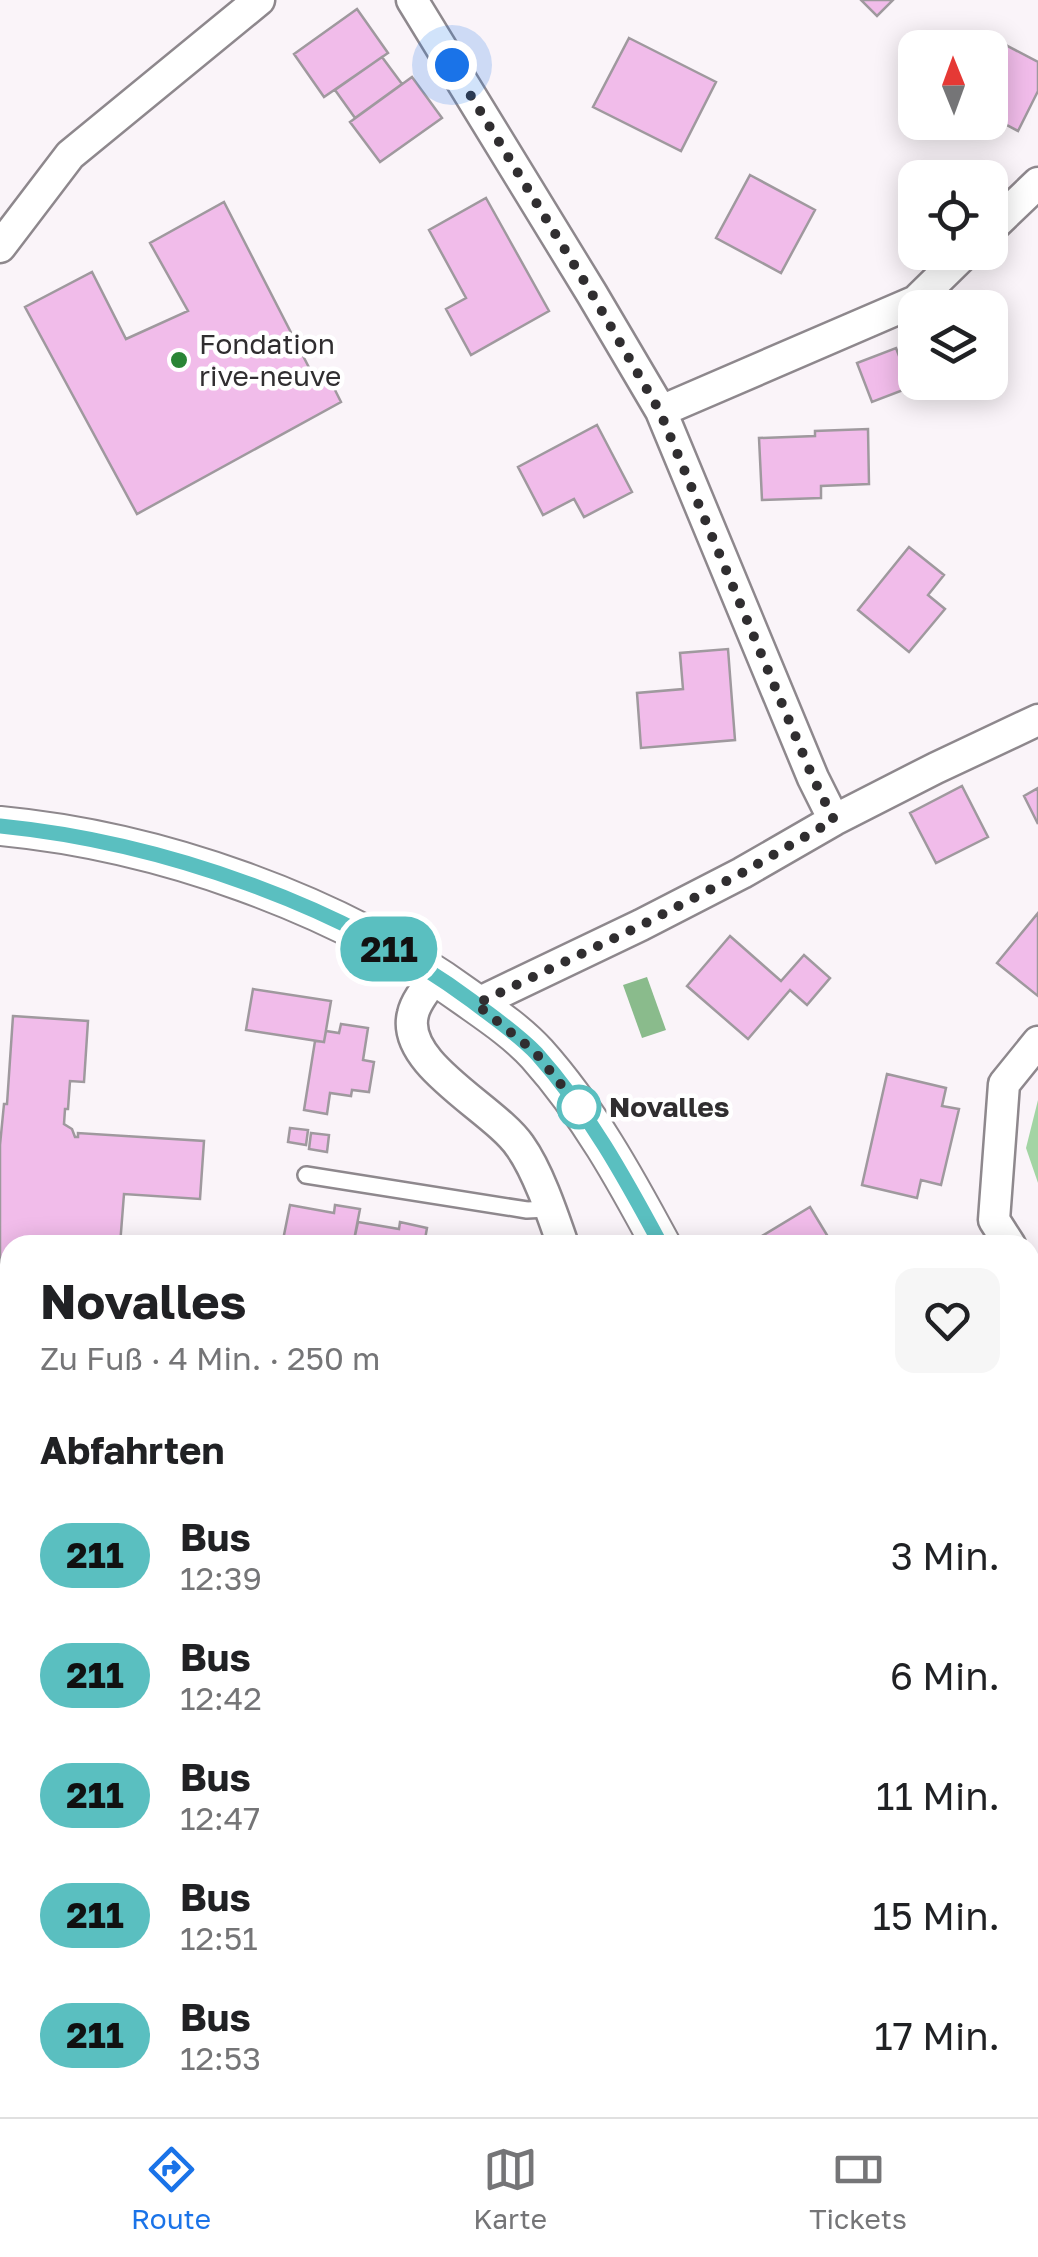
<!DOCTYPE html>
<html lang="de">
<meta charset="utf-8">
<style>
body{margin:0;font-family:"Golos Text",sans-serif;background:#f6f6f6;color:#202124;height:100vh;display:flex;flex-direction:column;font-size:38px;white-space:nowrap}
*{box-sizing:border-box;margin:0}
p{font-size:32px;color:#757577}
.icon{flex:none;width:55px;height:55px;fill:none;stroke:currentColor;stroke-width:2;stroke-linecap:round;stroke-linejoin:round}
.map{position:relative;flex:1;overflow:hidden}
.side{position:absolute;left:0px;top:1235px;width:1040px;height:882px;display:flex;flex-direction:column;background:#fff;border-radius:30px 30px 0 0;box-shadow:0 5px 25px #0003}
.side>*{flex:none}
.badge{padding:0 20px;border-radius:32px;font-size:35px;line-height:65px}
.needle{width:65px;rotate:359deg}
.tools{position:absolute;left:898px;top:30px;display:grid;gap:20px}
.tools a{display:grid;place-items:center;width:110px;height:110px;border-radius:20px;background:#fff;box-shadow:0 5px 25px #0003;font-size:50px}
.you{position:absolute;width:50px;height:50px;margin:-25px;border:8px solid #fff;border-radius:50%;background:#1a73e8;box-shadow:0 0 0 15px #1a73e833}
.map>.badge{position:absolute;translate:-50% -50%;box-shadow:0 0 0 5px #fff}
h2{padding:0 40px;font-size:38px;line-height:90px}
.round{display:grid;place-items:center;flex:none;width:105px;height:105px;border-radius:20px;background:#f6f6f6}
.head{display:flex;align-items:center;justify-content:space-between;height:170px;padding:0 40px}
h1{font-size:48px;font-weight:700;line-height:75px}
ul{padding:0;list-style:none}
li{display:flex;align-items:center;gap:30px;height:120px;padding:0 40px}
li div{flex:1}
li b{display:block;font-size:38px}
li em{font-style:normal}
li .badge{min-width:110px;font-weight:700;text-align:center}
.tabs{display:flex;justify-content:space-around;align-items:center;height:140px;border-top:2px solid #e0e0e0;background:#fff;font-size:28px;color:#757577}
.tabs a{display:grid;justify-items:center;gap:5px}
.tabs .on{color:#1a73e8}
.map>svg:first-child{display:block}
.green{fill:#add7ae}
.forest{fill:#a3d4a4}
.water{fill:#8abb8c}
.building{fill:#f1bcea;stroke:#9f999e;stroke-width:2.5}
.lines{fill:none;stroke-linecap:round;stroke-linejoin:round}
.service-casing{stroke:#8e888d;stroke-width:20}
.minor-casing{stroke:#8e888d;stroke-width:35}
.tertiary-casing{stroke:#8e888d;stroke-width:42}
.service{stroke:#fff;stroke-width:15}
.minor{stroke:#fff;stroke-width:30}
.tertiary{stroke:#fff;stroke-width:38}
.line-casing{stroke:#fff;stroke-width:22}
.line{stroke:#5abfc0;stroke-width:15}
.walk{stroke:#302e30;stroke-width:10;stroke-dasharray:0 18}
.poi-dot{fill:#2a8536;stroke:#fff;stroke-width:4}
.stop-dot{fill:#fff;stroke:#5abfc0;stroke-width:5}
.labels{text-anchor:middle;stroke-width:9;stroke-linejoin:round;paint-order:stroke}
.poi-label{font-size:28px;fill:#302e30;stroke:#fff;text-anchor:start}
.stop-label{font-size:28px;font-weight:bold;fill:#302e30;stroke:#fff;text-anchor:start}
</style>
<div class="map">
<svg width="1038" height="2117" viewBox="0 0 1038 2117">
<rect width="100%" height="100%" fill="#faf4f9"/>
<path class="green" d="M1030 1651 1038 1653V1891L1030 1875Z"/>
<path class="forest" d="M1038 1100V1183L1026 1148Z"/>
<path class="water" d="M647 977 666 1030 642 1038 623 985Z"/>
<path class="building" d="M861 0H893L877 16Z
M357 9 388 53 324 97 294 54Z
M981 32 1038 62V91L1018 131 990 116V48H973Z
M629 38 716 82 681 151 593 107Z
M382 57 402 84 355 118 335 90Z
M412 77 442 118 380 162 350 122Z
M750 175 815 210 781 273 716 238Z
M486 198 549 311 471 355 446 309 466 298 429 230Z
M224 202 319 387 331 382 341 402 137 514 25 307 92 272 126 339 188 311 150 243Z
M896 348 911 387 872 402 857 363Z
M597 425 632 492 584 517 574 499 543 515 518 467Z
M868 429 869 484 821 486V498L762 500 759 438 815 436V431Z
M909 547 944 575 928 595 945 609 909 652 858 610Z
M728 649 735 740 641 748 637 693 683 689 680 653Z
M962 786 988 837 936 863 910 813Z
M1038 788V824L1024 796Z
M1038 913V996L997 963Z
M730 936 781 981 804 955 830 978 807 1005 790 990 748 1039 687 986Z
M253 989 331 1001 324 1042 246 1030Z
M13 1016 88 1021 84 1082 70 1081 68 1109H65L64 1124 72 1129 75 1137H78V1133L204 1141 200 1199 124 1194 120 1245H10V1284H0V1145L4 1104H7Z
M341 1024 368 1028 363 1060 374 1062 369 1092 352 1090 351 1096 330 1093 327 1114 304 1110 315 1041 324 1042 326 1031 339 1033Z
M887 1074 946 1088 942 1106 959 1109 941 1185 921 1180 917 1198 862 1185Z
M290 1128 308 1130 306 1145 288 1142Z
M311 1133 329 1135 327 1152 309 1149Z
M290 1205 334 1213 335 1205 360 1209 353 1245H282Z
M810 1207 833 1245H754L752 1242Z
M358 1222 399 1229 400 1222 427 1228 424 1245H353Z
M1030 1324 1038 1334V1364L1030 1371Z
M9 1524 10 1525V1571L0 1561V1525Z
M1038 2037V2117H1008L1006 2108H1030V2038Z
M10 2105V2108H40L41 2117H0V2106Z"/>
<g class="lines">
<g class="service-casing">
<path id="service" d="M306 1175 527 1210 548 1209
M0 1443 10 1442
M0 1732 10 1738"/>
</g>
<g class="minor-casing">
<path id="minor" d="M412 0 592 294 661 411 813 778 834 820
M990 229 1038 183
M0 247 70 155 259 0
M661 411 916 301 966 252
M437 975C429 986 416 1000 413 1014 400 1064 494 1108 520 1146 538 1171 553 1216 563 1245
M476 1004 641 925 742 873 834 820 936 768 1038 720
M1010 1245 994 1220 1004 1084 1038 1042
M1030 1279 1038 1292
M1030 1859 1038 1871
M335 2117 341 2108"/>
</g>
<g class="tertiary-casing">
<path id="tertiary" d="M0 826C158 841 337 903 466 997 490 1014 517 1032 537 1054 588 1111 625 1178 661 1245
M1030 1617 1038 1621"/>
</g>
<use href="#service" class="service"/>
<use href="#minor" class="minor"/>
<use href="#tertiary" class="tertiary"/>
</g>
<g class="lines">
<g class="line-casing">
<path id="line" d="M0 826C161 842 342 905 472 1001 494 1018 518 1034 537 1054 588 1111 625 1178 661 1245"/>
</g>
<use href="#line" class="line"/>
<path class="walk" d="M452 65 592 294 660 412 813 778 834 820 742 873 640 926 476 1004 535 1052 579 1107"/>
</g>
<circle class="poi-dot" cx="179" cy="360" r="10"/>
<circle class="stop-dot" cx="579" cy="1107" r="20"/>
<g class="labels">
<g class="poi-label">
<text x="199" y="354">Fondation<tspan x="199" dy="32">rive-neuve</tspan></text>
</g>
<g class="stop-label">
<text x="609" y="1117">Novalles</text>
</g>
</g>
</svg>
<div class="tools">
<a><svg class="needle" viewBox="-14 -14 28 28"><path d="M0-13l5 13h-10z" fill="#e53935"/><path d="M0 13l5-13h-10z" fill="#757577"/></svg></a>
<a><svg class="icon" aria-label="locate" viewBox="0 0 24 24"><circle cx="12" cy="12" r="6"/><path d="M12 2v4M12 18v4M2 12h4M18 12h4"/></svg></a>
<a><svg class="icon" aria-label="layers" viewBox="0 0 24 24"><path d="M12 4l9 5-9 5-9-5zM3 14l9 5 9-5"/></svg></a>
</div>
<div class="you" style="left:452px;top:65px"></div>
<b class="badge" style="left:389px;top:949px;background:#5abfc0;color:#111">211</b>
<section class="side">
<div class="head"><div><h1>Novalles</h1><p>Zu Fuß · 4 Min. · 250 m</p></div><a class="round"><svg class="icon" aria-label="heart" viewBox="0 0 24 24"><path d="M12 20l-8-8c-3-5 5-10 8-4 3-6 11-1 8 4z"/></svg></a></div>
<h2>Abfahrten</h2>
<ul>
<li><span class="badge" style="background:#5abfc0;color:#111">211</span><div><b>Bus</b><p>12:39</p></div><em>3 Min.</em></li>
<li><span class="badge" style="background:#5abfc0;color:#111">211</span><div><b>Bus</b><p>12:42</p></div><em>6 Min.</em></li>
<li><span class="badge" style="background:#5abfc0;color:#111">211</span><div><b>Bus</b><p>12:47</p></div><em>11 Min.</em></li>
<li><span class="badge" style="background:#5abfc0;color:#111">211</span><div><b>Bus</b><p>12:51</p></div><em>15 Min.</em></li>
<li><span class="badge" style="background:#5abfc0;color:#111">211</span><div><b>Bus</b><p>12:53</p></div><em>17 Min.</em></li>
</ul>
</section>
</div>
<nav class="tabs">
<a class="on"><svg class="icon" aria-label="directions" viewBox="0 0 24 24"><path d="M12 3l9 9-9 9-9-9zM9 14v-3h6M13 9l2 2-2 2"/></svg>Route</a>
<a><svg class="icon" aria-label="map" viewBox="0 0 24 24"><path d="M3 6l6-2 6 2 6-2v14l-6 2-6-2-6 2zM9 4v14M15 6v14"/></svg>Karte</a>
<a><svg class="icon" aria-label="tickets" viewBox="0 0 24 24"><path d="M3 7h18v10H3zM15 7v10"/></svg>Tickets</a>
</nav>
